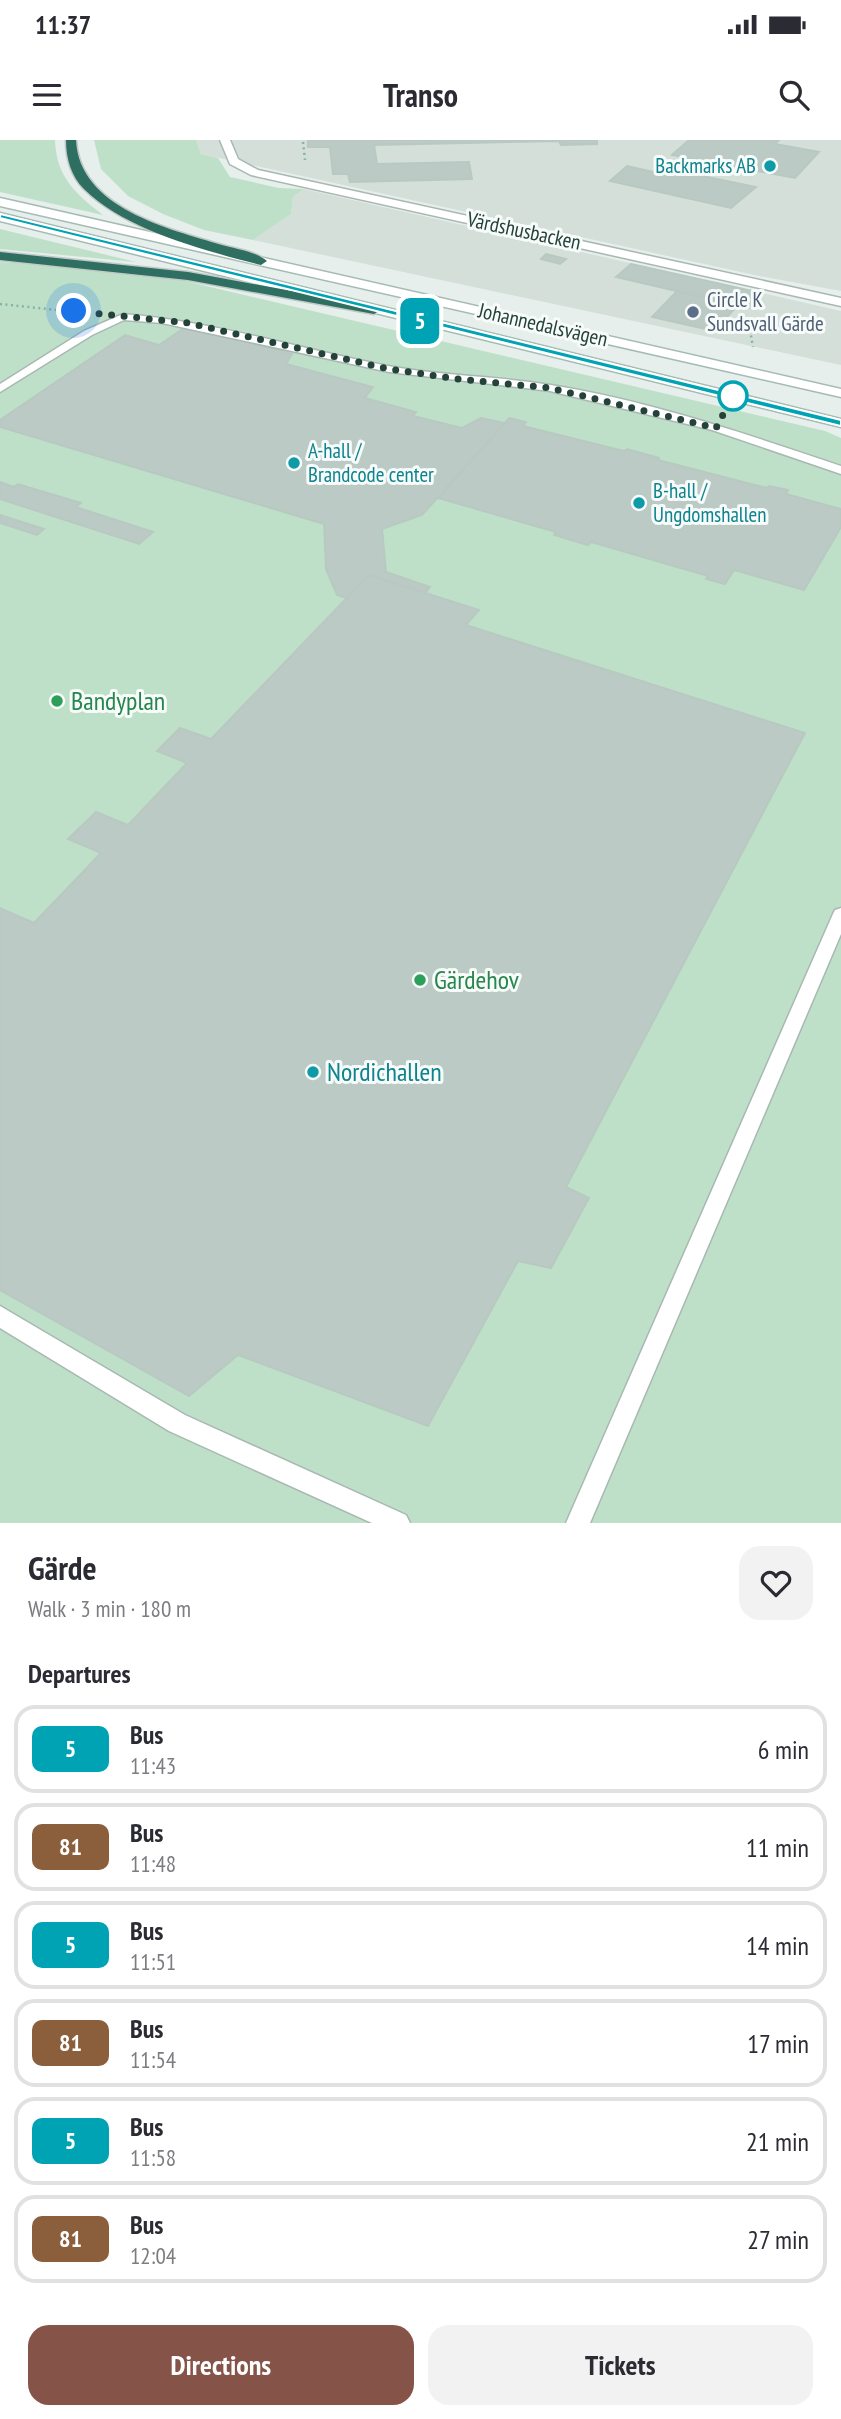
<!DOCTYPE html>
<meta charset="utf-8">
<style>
body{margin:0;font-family:"PT Sans Narrow",sans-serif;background:#f2f2f3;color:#2b2b33;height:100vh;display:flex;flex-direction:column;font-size:26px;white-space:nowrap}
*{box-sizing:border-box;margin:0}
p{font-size:23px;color:#7c7c81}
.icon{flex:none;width:38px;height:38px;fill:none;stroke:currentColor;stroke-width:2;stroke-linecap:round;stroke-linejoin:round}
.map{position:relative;height:1383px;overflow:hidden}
.side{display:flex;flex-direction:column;background:#fff;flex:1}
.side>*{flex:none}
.badge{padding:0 14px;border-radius:10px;font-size:24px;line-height:46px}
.you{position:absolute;width:35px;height:35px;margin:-18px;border:5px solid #fff;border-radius:50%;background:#1a73e8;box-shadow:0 0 0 10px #1a73e833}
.map>.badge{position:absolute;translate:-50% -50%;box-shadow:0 0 0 4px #fff}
h2{padding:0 28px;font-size:26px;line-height:63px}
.round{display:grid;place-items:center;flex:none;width:74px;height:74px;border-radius:21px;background:#f2f2f3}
.head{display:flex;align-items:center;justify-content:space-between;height:119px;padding:0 28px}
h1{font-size:33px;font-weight:700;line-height:52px}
.action{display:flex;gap:14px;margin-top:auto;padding:14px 28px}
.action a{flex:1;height:80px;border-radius:21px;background:#855347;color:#fff;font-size:28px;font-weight:700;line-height:80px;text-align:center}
.action a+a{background:#f2f2f3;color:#2b2b33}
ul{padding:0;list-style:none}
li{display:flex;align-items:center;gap:21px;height:88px;margin:0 14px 10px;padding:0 14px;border:4px solid #e1e1e2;border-radius:21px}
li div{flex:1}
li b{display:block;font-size:26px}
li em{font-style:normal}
li .badge{min-width:77px;font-weight:700;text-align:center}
.status{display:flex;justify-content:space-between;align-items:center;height:49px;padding:0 35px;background:#fff;direction:ltr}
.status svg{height:19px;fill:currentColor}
header{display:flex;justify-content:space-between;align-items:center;height:91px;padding:0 28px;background:#fff;font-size:32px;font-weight:700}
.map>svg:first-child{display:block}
.built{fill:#d4dfda}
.green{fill:#bfe0c8}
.building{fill:#bbcac4;stroke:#b8c9c2;stroke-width:2}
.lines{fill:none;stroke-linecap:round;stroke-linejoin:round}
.service-casing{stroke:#a8b8b2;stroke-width:3}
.minor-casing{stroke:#a8b8b2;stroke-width:3}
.secondary-casing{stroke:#a4bbb3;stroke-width:3}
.motorway-casing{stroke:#c2cac8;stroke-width:3}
.path{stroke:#86b3a5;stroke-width:2.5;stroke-dasharray:2 3.5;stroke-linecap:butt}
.service{fill:#fff;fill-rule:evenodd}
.minor{fill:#fff;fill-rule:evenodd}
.secondary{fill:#fff;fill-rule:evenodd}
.motorway{fill:#2f6f62;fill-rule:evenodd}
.line{fill:#00a3b4;stroke:#fff;stroke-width:2}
.walk{stroke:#24423a;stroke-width:7;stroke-dasharray:0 12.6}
.culture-dot{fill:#0f9aa8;stroke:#f7fbf9;stroke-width:2.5}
.service-dot{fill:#5c6f8a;stroke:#f7fbf9;stroke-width:2.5}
.stop-dot{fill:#fff;stroke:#00a3b4;stroke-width:3.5}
.leisure-dot{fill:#2e9e5b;stroke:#f7fbf9;stroke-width:2.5}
.labels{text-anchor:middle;stroke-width:6;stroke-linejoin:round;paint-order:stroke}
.far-culture-label{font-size:21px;fill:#0d838f;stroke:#f7fbf9;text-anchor:start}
.far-street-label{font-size:21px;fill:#24423a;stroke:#f7fbf9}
.far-service-label{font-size:21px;fill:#4e5e75;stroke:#f7fbf9;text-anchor:start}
.leisure-label{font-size:26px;fill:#27864d;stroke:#f7fbf9;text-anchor:start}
.culture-label{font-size:26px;fill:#0d838f;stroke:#f7fbf9;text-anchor:start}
</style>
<div class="status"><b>11:37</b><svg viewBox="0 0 49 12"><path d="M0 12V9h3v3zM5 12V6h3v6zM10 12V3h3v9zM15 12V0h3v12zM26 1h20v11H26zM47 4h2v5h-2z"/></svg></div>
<header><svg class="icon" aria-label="menu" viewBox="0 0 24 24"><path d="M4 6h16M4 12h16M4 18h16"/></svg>Transo<svg class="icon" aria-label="search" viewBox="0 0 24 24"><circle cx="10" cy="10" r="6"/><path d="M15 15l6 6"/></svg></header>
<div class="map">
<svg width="841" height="1383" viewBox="0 0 841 1383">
<rect width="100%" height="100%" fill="#e6efeb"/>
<path class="built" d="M196 0H841V151L759 136 201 14Z
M304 49 841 171V225L253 100 291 74 293 57Z"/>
<path class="green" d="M0 0H55C56 37 76 54 103 75L0 52Z
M94 0H196L201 14 218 18 230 37 279 48 304 49 293 57 291 74 253 100 204 90 163 74 128 56 101 29Z
M0 89 136 122 0 109Z
M0 122 90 128 185 141 825 291 841 298V1383H0Z"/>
<path class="building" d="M308 0H597V4L561 5 559 1 374 5 377 24 469 22 472 39 350 42 348 34H333L330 7H308Z
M689 0H779L775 4 819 12 795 38 672 15Z
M627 26 653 32 659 27 756 47 731 68 610 41Z
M546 114 566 119 560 124 541 119Z
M631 124 761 153 749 168 616 137Z
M677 151 738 165 714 191 652 177Z
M187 186 292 214 286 224 373 247 365 258 416 272 413 276 462 288 481 278 505 283 422 375 382 389 386 432 430 447 425 453 369 435 347 458 337 455 326 429 324 384 0 287V280L125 195 159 205Z
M509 278 526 282 523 286 624 311 627 309 659 318 658 320 767 348 769 346 788 350 786 354 841 369V387L804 450 734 430 725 444 706 439 708 436 591 402 588 405 554 395 556 392 438 358Z
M0 342 14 347 18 344 81 363 76 367 153 392 139 404 0 359Z
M0 375 44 389 37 395 0 383Z
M369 435 479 470 466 485 805 593 566 1047 589 1058 551 1128 518 1121 428 1286 238 1215 189 1256 0 1150V768L34 783 101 713 68 699 96 672 128 685 187 623 157 611 180 588 211 599Z"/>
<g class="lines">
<g class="service-casing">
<path id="service" d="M123 174C212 181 300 209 388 226 442 236 497 236 551 245 650 261 746 294 841 326V334L712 290 550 251 389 232 162 183 124 180 92 195 0 252V244L84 191Z
M841 768V794L590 1383H566L833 774 835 770Z
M0 1166 185 1275 406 1375 410 1383H372L169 1291 0 1188Z"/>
</g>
<g class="minor-casing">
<path id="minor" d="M220 0H230L238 19 258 30 841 158V166L251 35 230 24Z"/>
</g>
<g class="secondary-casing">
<path id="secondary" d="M0 58 841 249V257L0 66Z
M0 73 841 279V287L0 81Z"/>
</g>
<g class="motorway-casing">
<path id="motorway" d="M66 0H76C79 68 169 89 222 105 236 109 257 112 267 121L261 125C206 111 125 90 84 49 71 36 66 18 66 0Z
M0 112 188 132 374 166 381 170 374 174 188 140 0 120Z"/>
</g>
<path class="path" d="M303 2 305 20
M0 164 76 172
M750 190 753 207"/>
<use href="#service" class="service"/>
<use href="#minor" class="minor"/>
<use href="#secondary" class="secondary"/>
<use href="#motorway" class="motorway"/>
</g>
<path class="line" d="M0 74 841 280V286L0 78Z"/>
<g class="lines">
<path class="walk" d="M74 171 188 183 389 229 458 239 550 248 716 288 733 256"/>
</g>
<g class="culture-dot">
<circle cx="770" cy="26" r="7"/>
<circle cx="294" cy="323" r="7"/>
<circle cx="639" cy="363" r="7"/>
<circle cx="313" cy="932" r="7"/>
</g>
<circle class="service-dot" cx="693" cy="172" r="7"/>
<circle class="stop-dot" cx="733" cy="256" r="14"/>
<g class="leisure-dot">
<circle cx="57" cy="561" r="7"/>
<circle cx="420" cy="840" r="7"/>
</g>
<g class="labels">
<g class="far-culture-label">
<text x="756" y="33" text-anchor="end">Backmarks AB</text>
<text x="308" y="318">A-hall /<tspan x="308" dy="24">Brandcode center</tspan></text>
<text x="653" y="358">B-hall /<tspan x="653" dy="24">Ungdomshallen</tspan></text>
</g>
<g class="far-street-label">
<text transform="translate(524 91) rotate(12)" y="7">Värdshusbacken</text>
<text transform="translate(543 185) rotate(13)" y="7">Johannedalsvägen</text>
</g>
<g class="far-service-label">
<text x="707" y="167">Circle K<tspan x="707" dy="24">Sundsvall Gärde</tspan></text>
</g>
<g class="leisure-label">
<text x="71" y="570">Bandyplan</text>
<text x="434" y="849">Gärdehov</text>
</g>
<g class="culture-label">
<text x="327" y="941">Nordichallen</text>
</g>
</g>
</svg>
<div class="you" style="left:74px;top:171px"></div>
<b class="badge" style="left:420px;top:181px;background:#00a3b4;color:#fff">5</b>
</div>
<section class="side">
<div class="head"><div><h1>Gärde</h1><p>Walk · 3 min · 180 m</p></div><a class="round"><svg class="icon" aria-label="heart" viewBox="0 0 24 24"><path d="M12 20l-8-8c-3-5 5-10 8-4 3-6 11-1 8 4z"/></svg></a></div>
<h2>Departures</h2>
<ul>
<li><span class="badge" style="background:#00a3b4;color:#fff">5</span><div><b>Bus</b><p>11:43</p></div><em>6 min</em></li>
<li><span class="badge" style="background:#8b5e3c;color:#fff">81</span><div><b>Bus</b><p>11:48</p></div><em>11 min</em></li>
<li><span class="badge" style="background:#00a3b4;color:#fff">5</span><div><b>Bus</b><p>11:51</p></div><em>14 min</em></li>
<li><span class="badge" style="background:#8b5e3c;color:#fff">81</span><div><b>Bus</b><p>11:54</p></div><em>17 min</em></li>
<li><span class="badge" style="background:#00a3b4;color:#fff">5</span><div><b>Bus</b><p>11:58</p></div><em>21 min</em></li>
<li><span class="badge" style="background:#8b5e3c;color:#fff">81</span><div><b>Bus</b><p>12:04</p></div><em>27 min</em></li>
</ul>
<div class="action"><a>Directions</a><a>Tickets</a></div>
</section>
